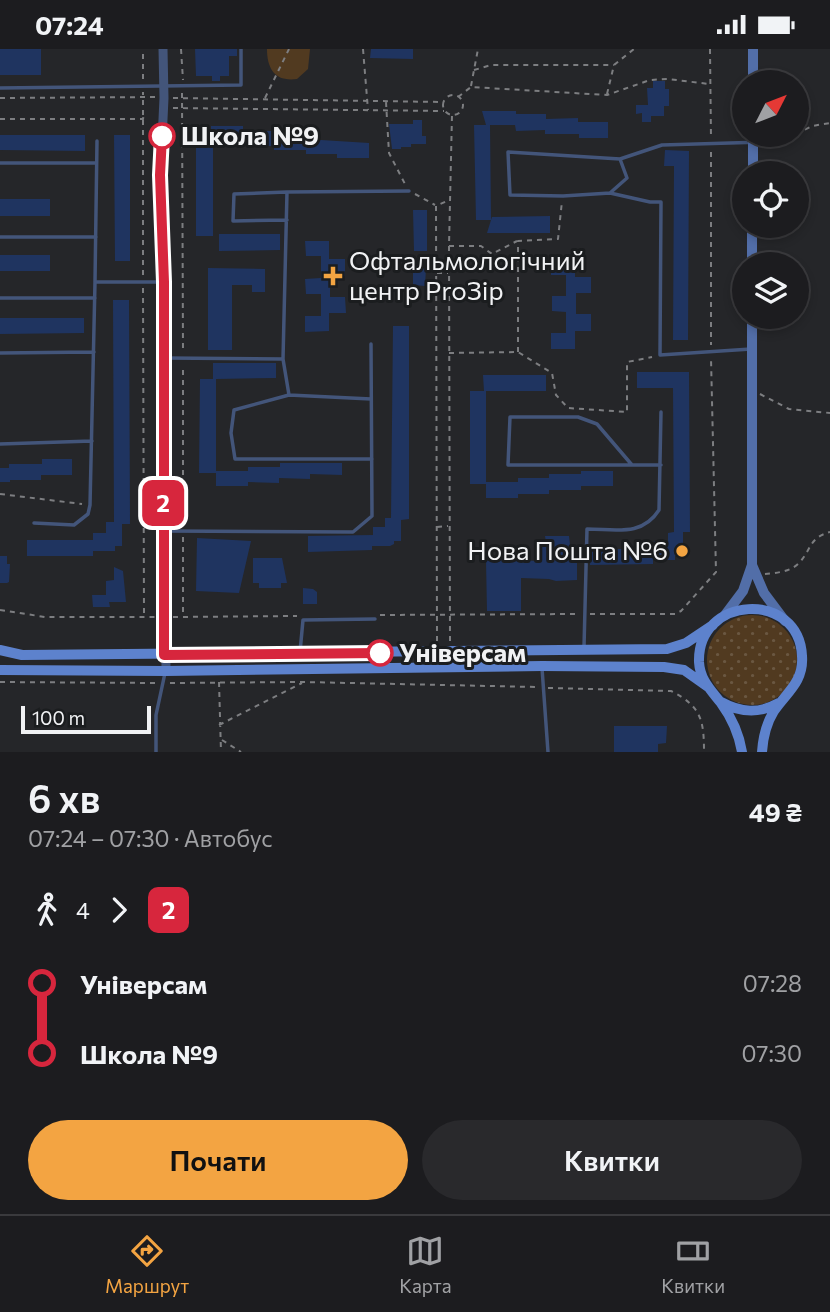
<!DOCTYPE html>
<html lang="uk">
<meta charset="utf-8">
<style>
body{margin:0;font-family:Commissioner,sans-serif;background:#29292c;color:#f1f3f6;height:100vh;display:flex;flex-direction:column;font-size:26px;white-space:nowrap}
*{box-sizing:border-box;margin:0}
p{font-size:23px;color:#a0a1a4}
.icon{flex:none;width:38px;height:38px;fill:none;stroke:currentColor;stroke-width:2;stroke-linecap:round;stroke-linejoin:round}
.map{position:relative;height:703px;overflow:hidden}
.drawer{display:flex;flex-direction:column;background:#1c1c1f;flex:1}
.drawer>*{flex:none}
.badge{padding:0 14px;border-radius:10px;font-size:24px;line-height:46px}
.needle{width:46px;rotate:48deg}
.controls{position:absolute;left:732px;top:21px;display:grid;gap:14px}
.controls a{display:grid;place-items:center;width:77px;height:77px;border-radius:50%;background:#1c1c1f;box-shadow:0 4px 10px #0003,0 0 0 2px #3a3a3d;font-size:35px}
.scale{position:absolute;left:21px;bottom:18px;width:130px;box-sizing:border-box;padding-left:7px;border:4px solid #f1f2f4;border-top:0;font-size:19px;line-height:24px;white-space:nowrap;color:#f1f2f4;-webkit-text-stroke:5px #1b1d1f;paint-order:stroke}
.map>.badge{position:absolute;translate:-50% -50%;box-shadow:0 0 0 4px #fff}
.legs{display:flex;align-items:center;gap:10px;height:77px;padding:0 28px;font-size:23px}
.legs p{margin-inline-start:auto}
.summary{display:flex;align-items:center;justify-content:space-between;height:119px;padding:0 28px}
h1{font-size:38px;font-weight:600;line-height:52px}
.button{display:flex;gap:14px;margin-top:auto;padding:14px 28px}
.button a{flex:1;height:80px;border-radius:42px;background:#f3a442;color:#111;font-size:28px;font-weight:600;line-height:80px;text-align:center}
.button a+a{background:#29292c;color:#f1f3f6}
ul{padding:0 28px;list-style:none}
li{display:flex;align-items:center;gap:24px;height:70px;font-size:26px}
li i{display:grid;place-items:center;width:10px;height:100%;margin:0 9px;background:currentColor}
li i::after{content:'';width:18px;height:18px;margin:-9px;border:5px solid;border-radius:50%;background:#1c1c1f}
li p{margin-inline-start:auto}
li:first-child i{background:linear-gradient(#0000 50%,currentColor 0)}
li:last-child i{background:linear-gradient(currentColor 50%,#0000 0)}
.status{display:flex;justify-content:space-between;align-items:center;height:49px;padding:0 35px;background:#1c1c1f;direction:ltr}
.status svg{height:19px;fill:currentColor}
.tab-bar{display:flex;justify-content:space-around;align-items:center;height:98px;border-top:2px solid #3a3a3d;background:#1c1c1f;font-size:19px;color:#a0a1a4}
.tab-bar a{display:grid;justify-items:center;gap:4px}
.tab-bar .active{color:#f3a442}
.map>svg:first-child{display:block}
.grass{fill:url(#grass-dots)}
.garden{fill:#513a20}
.building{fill:#1f3460}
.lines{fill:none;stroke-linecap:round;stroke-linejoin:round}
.path{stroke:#7d7e81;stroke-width:2;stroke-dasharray:5 5;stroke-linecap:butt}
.service{stroke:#43557a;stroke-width:3.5}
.tertiary{stroke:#43557a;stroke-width:9}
.secondary{stroke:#526ea8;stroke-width:10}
.primary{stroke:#5d82cd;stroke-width:10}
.line-1-casing{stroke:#fff;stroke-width:16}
.line-1{stroke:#d7263d;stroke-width:10}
.stop-1-dot{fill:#fff;stroke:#d7263d;stroke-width:3.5}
.poi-dot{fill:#f3a442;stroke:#1b1d1f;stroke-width:2.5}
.labels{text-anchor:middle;stroke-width:6;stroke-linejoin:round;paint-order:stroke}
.stop-label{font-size:26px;font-weight:bold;fill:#f1f2f4;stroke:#1b1d1f;text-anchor:start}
.poi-label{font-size:26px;fill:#f1f2f4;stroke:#1b1d1f;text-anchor:start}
</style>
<div class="status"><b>07:24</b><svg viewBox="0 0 49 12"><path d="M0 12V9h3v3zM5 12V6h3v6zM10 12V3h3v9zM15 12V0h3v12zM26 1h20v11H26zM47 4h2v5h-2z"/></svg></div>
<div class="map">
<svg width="830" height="703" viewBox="0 0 830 703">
<defs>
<pattern id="grass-dots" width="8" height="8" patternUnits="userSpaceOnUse" patternTransform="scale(1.75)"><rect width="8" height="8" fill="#513a20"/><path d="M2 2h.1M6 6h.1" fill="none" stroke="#6a5741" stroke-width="1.8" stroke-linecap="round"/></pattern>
</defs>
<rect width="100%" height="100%" fill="#252629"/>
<path class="grass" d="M707 611a45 45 0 1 1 90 0a45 45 0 1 1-90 0Z"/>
<path class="garden" d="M267 0H310L308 20 297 30C275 33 267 20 267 0Z"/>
<path class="building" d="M0 0H41V26H0Z
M195 0H237V7H229V27H220V32H212V27H196Z
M371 0H413V10L370 9Z
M653 32H665V40H669V57H664V67H651V73H642V64L636 65V56H648L647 39H653Z
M482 62H516V65H546V70L578 69V73H608V89H579V85H545V81L516 82 515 76H486Z
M413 71H422V87H426V95H411V98H401V100H392L389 75H413Z
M474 76H490L491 171 492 168 550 167V184H487L491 171H476Z
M211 77H243V82H274V86H305V90L369 94V109H337V105H306V101H274V97H243V92H211Z
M0 86H85V102L0 101Z
M114 86H130V212H115Z
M196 96H213V187H196Z
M665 101 689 102 688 291H673L674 117H664Z
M0 150H50V167H0Z
M413 161H427V202H414Z
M219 185H280V201L219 202Z
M305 192H329V210H345V227H330V248H345L346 264H329V282L305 283V267H321V245H306L305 230 321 229V207H306Z
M0 206H50V222H0Z
M551 209H575V228H591V244H576V265H591V282H575V300H551V284H566V263L552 262V247H566V226H551Z
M208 219 265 220V243H252V236H232V301H208Z
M413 219H426L425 237 413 236Z
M113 251H129L130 475H122V497H115V502H93V507H27V491H93V484H106V473H114Z
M0 269H84V284L0 285Z
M393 277H409V470L401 471V492H394V495L390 497H372V501L308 503V487L373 486V478H385V469H391Z
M213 314H276V329L216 330V424V422H248V418H280V414H342V426L310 425V430L279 429V434L248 433V437H216V424H199L200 330H213Z
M637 323H689L690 483H683V507H675V511H653V515L590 516 591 500H654V492H668V484L674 483 673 339H637Z
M483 326H546V342H484Z
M470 342H486V433H518V429H549V425H581V422H613V437H581V441H549V445H518V449H486V435H470Z
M42 410H72V426H41V431H10V433H0V419H9V415H42Z
M545 487H569L571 504H574V512H577V531L556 532 549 530 521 529V562H487L486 512 509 508V511L539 512V493H546Z
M197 489 251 492 239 544 196 542Z
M0 507H7V515H10L9 533 7 534H0Z
M253 509H282L287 534H281V539H259V534H253Z
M114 518 123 522 126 553H109L110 558H93L92 546H106V532L114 531Z
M303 539 313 540 317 543V555H303Z
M614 677H667L666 694 658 695V703H614Z"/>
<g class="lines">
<path class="path" d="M181 0 183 31
M363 0 368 61
M710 0 711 90
M474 21 491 16H614
M143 30V0
M471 37 478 0
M182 44 183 304
M607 45 614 16 634 0
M443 56a10 10 0 1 1 20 0a10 10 0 1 1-20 0Z
M458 48 471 38 607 46 650 31 668 30 709 35
M0 49 156 48
M173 49 443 53
M265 49 289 0
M386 53 389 104 406 137
M173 59 444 62
M0 70H143L144 63
M796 85 812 77 830 74
M772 89 795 86
M711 103V296
M415 145 435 156
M449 197H481L492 205 517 192
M437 224H448
M143 226V43
M143 239 144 566
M518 303V192L558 190 562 152
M449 304 518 303 552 324 556 346 568 359 627 363V313L652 308
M760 345 789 360 830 364
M0 445 82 455
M183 476V317
M437 478 448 477
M183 488V567
M765 525C776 524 789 523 798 515 812 501 808 489 830 483
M0 561 45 568H157
M590 565H675L681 562 716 523 711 309
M380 566 577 565
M173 568 297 567
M437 592 436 157 449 151
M450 592 449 197 452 66
M0 633 158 634
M219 633 221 703
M170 634 303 633 536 638
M548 639 671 642C701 657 704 671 704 703
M219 676 302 634
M222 691 241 703"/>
<path class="service" d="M0 39 241 36V0
M0 114H96
M610 144 563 147 510 146 508 103 620 110
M287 171 233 172 234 145 287 143
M0 188H96
M95 233 97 92
M0 249H95
M751 300 660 306 661 153H650L610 144 627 129 620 110 662 96 766 93
M0 304 94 303
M165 309 283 310
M289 346 283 310 287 143 409 142
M371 350 289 346 234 361 231 384 235 410H372
M0 395 92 392
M632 416 597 375 578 368H510L508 416H661
M34 474 74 476 88 465 90 456 95 233H161
M166 482 353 483 372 467 371 295
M584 598 587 480C615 480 642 488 659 461L661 363
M300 603 303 571 375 570
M542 619 548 703
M156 703V666L165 624"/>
<path class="tertiary" d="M163 0 164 49 160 134 164 234 166 622"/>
<path class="secondary" d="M753 33V0
M753 124V86
M752 215V177
M752 516 764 544 785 572
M725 566 743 542 752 516V268"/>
<path class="primary" d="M0 601 22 606 667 600 686 594 713 576
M0 621 166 622 542 617 664 618 684 621 708 638
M721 653C741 664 759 665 779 654
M742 703C739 685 732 669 721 654 711 641 700 631 699 613 697 546 799 541 802 607 804 633 786 644 774 662 766 675 763 688 762 703"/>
</g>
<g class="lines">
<g class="line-1-casing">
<path id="line-1" d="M162 87 160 126 164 233V606L380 604"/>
</g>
<use href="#line-1" class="line-1"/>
</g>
<g class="stop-1-dot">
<circle cx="162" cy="87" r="12"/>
<circle cx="380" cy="604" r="12"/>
</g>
<g class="poi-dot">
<path d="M329.5 216.5h7v7h7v7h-7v7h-7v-7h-7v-7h7z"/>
<circle cx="682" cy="502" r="7"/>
</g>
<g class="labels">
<g class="stop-label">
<text x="181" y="96">Школа №9</text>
<text x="399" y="613">Універсам</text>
</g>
<g class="poi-label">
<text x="349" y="221">Офтальмологічний<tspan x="349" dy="30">центр ProЗір</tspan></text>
<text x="668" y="511" text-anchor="end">Нова Пошта №6</text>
</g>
</g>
</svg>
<div class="controls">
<a><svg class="needle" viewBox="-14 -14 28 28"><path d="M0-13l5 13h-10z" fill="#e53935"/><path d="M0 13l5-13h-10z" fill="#a0a1a4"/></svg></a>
<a><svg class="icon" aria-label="locate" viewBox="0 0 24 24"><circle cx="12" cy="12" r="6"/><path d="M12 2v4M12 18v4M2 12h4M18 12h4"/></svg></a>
<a><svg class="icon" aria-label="layers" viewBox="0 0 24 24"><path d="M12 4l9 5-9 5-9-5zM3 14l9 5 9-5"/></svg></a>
</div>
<div class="scale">100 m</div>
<b class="badge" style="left:163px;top:454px;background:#d7263d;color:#fff">2</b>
</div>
<section class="drawer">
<div class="summary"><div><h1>6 хв</h1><p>07:24 – 07:30 · Автобус</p></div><b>49 ₴</b></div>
<div class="legs"><svg class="icon" aria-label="walk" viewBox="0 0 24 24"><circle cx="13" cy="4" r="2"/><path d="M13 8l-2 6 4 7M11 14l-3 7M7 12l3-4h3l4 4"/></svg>4<svg class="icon" aria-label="forward" viewBox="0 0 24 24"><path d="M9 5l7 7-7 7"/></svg><b class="badge" style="background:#d7263d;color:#fff">2</b></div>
<ul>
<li><i style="color:#d7263d"></i><b>Універсам</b><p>07:28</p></li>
<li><i style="color:#d7263d"></i><b>Школа №9</b><p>07:30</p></li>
</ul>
<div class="button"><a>Почати</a><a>Квитки</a></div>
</section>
<nav class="tab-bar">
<a class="active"><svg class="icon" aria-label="directions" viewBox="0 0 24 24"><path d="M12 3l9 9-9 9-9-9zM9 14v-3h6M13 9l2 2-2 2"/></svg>Маршрут</a>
<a><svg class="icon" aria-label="map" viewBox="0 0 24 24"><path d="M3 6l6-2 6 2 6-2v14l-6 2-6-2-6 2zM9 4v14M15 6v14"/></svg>Карта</a>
<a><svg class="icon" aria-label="tickets" viewBox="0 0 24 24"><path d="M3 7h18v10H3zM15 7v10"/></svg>Квитки</a>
</nav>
